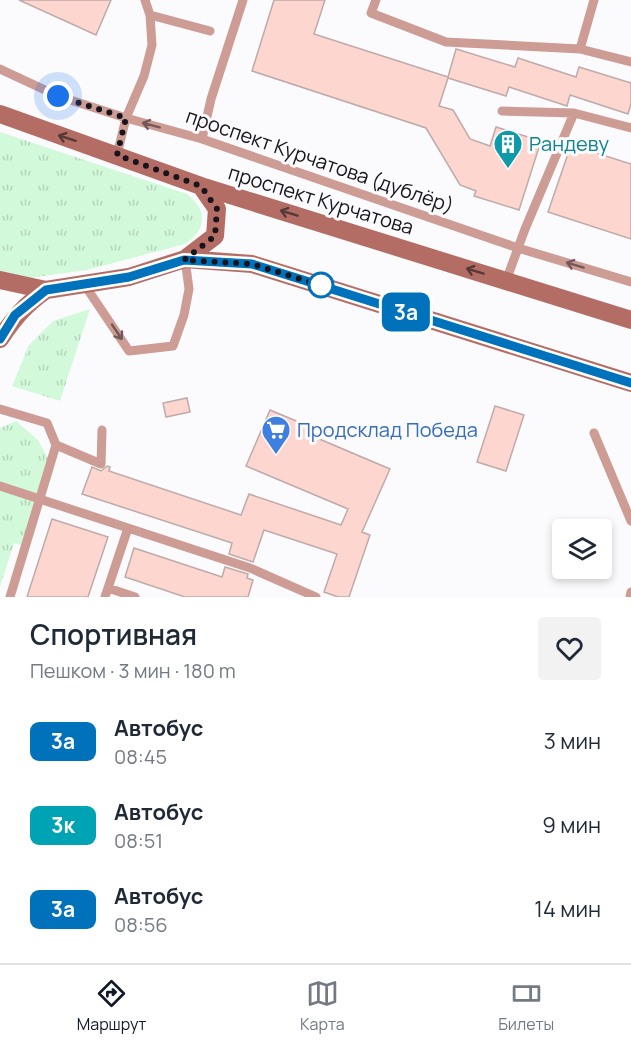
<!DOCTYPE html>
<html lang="ru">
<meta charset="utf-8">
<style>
body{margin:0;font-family:Manrope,sans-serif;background:#f2f2f3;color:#1f2937;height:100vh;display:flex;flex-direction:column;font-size:22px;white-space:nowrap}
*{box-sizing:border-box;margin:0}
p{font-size:20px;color:#747a83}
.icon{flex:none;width:33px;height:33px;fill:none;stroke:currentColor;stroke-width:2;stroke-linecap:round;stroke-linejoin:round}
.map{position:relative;height:597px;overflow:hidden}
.sheet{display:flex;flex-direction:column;background:#fff;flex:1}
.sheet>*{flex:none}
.badge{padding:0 12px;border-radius:9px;font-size:21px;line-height:39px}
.tools{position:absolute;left:552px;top:519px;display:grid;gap:12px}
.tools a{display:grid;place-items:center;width:60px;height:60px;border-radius:6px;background:#fff;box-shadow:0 3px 9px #0003;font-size:30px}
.you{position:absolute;width:30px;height:30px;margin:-15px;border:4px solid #fff;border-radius:50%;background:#1a73e8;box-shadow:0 0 0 9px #1a73e833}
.map>.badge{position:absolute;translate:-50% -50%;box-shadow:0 0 0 3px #fff}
.round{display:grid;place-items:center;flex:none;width:63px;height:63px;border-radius:6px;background:#f2f2f3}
.overview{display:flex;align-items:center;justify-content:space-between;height:102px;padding:0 30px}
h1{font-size:28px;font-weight:600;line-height:45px}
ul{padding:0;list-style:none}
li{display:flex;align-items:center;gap:18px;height:84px;padding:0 30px}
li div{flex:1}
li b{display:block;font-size:22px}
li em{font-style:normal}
li .badge{min-width:66px;font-weight:700;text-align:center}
.tab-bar{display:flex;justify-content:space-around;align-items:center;height:84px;border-top:2px solid #e0e1e3;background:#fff;font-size:16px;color:#747a83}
.tab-bar a{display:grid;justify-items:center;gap:3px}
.tab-bar .on{color:#111827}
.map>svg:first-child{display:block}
.grass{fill:url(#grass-tufts)}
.building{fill:#fdd6d0;stroke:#beaba9;stroke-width:1.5}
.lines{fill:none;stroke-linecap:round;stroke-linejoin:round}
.lane{stroke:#cd9c95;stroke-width:9}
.secondary{stroke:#b36d64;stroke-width:18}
.oneway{stroke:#725858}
.oneway2{stroke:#553838}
.line-casing{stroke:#fff;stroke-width:14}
.line{stroke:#0072bc;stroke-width:9}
.walk{stroke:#17151b;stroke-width:6;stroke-dasharray:0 10.8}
.stop-dot{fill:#fff;stroke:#0072bc;stroke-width:3}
.labels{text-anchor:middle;stroke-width:6;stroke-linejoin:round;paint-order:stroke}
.culture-label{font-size:20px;fill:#0d838f;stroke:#fbfbfe;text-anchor:start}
.street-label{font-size:20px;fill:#17151b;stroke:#fbfbfe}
.shop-label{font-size:20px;fill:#366cbe;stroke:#fbfbfe;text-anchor:start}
</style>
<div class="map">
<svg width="631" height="597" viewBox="0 0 631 597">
<defs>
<pattern id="grass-tufts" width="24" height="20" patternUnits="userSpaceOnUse" patternTransform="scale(1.5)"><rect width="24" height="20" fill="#d2f9d9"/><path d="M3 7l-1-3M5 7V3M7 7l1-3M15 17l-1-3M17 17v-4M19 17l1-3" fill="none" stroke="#b4d5ba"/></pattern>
</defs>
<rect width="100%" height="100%" fill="#fbfbfe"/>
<path class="grass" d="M0 132 187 194C208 210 207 230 185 244L87 270 29 278 0 272Z
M90 309 60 401 12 386 29 345 53 321Z
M16 421 38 440 54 469 28 547 14 543 0 587V428Z"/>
<path class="building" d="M19 0H111L96 35Z
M274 0H325L314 34 448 77 456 49 515 67 518 58 576 77 579 67 631 83V104L628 114 570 95 567 106 509 87 506 96 448 78 439 106 453 110 470 139 490 146 496 127 541 141 519 210 474 196 476 191 460 185 426 128 252 71Z
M571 145 631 164V239L548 212Z
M187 398 190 412 166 417 163 403Z
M495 406 524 415 506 471 477 462Z
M270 410 313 428 310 435 390 469 362 532 370 535 349 597H338L324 592 337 554 264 530 253 562 229 554 232 543 82 494 92 467 101 471 107 466 110 467 109 471 241 515 249 494 341 525 348 509 246 466Z
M52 519 108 537 88 597H27Z
M134 548 222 577 225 567 248 574 247 578 253 580 248 597H185L125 577Z"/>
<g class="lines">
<path class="lane" d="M376 0 371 13 446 42 580 49
M594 0 580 49 631 62
M150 15 210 31
M0 69 58 96 126 118 202 139 518 248 631 282
M502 111 574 113
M202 139 211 99 243 0
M117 155 126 118 144 76 152 45 150 15 145 0
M506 281 525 229 574 113 631 128
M84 284 129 351 173 346 184 315 189 289 185 259
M0 409 47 423 56 445 101 464 102 430
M594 433 631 521
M0 486 128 528 105 597
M128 528 250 568 316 597
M108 588 135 597
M10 597 56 445
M630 597 631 592"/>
<path class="secondary" d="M0 114 201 186 631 320
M185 259 215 236 217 209 201 186
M0 280 46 290 129 277 185 259 252 264 631 383
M0 339C14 318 25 305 46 290"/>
</g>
<defs><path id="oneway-shaft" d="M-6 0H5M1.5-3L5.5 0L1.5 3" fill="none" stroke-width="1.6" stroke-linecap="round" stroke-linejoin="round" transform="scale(1.5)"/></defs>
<g class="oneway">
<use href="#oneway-shaft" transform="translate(151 125) rotate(-165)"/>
<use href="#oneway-shaft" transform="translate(575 265) rotate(-163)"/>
<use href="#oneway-shaft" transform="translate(117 332) rotate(56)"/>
</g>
<g class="oneway2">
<use href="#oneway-shaft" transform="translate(67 138) rotate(-162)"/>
<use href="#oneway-shaft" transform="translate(289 213) rotate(-163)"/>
<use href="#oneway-shaft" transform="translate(475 271) rotate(-163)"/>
</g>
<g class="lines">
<g class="line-casing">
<path id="line" d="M0 339 15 315 46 290 129 277 184 260 252 264 631 383"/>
</g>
<use href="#line" class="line"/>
<path class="walk" d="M58 96 126 118 117 155 201 186 217 209 215 236 184 260 252 264 323 286 321 285"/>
</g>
<defs>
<g id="building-pin" transform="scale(1.5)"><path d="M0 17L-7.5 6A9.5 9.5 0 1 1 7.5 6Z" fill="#0f9aa8" stroke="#fbfbfe"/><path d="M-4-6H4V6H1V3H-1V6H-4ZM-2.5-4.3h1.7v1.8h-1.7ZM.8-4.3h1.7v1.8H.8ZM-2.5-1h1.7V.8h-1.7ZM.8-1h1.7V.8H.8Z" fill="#fff"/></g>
<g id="supermarket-pin" transform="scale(1.5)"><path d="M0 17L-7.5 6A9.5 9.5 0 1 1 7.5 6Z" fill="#3f7fe0" stroke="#fbfbfe"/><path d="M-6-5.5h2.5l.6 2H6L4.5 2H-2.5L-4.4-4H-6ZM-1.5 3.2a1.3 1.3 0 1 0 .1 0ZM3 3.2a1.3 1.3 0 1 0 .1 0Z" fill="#fff"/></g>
</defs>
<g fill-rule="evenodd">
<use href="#building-pin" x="508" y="144"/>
<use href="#supermarket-pin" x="276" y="430"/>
</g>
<circle class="stop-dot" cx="321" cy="285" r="12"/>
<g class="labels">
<g class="culture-label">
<text x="529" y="151">Рандеву</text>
</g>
<g class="street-label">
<text transform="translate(320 161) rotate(19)" y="7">проспект Курчатова (дублёр)</text>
<text transform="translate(321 200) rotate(17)" y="7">проспект Курчатова</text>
</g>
<g class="shop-label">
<text x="297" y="437">Продсклад Победа</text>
</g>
</g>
</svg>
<div class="tools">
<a><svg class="icon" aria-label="layers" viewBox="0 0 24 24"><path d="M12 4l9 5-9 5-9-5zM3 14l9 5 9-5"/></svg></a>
</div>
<div class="you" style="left:58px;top:96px"></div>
<b class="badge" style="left:406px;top:312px;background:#0072bc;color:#fff">3а</b>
</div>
<section class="sheet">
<div class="overview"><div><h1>Спортивная</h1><p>Пешком · 3 мин · 180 m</p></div><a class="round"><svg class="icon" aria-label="heart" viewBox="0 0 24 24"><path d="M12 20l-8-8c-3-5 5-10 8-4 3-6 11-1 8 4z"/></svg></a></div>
<ul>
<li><span class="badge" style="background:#0072bc;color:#fff">3а</span><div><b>Автобус</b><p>08:45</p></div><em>3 мин</em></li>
<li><span class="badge" style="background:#00a3b4;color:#fff">3к</span><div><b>Автобус</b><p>08:51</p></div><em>9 мин</em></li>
<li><span class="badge" style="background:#0072bc;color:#fff">3а</span><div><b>Автобус</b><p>08:56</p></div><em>14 мин</em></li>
</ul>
</section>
<nav class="tab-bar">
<a class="on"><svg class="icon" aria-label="directions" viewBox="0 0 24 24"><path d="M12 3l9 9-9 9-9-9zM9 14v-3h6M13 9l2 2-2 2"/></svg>Маршрут</a>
<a><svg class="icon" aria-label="map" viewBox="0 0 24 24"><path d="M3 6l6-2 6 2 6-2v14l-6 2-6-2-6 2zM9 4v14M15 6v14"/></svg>Карта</a>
<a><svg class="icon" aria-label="tickets" viewBox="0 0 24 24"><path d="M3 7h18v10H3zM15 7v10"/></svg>Билеты</a>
</nav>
